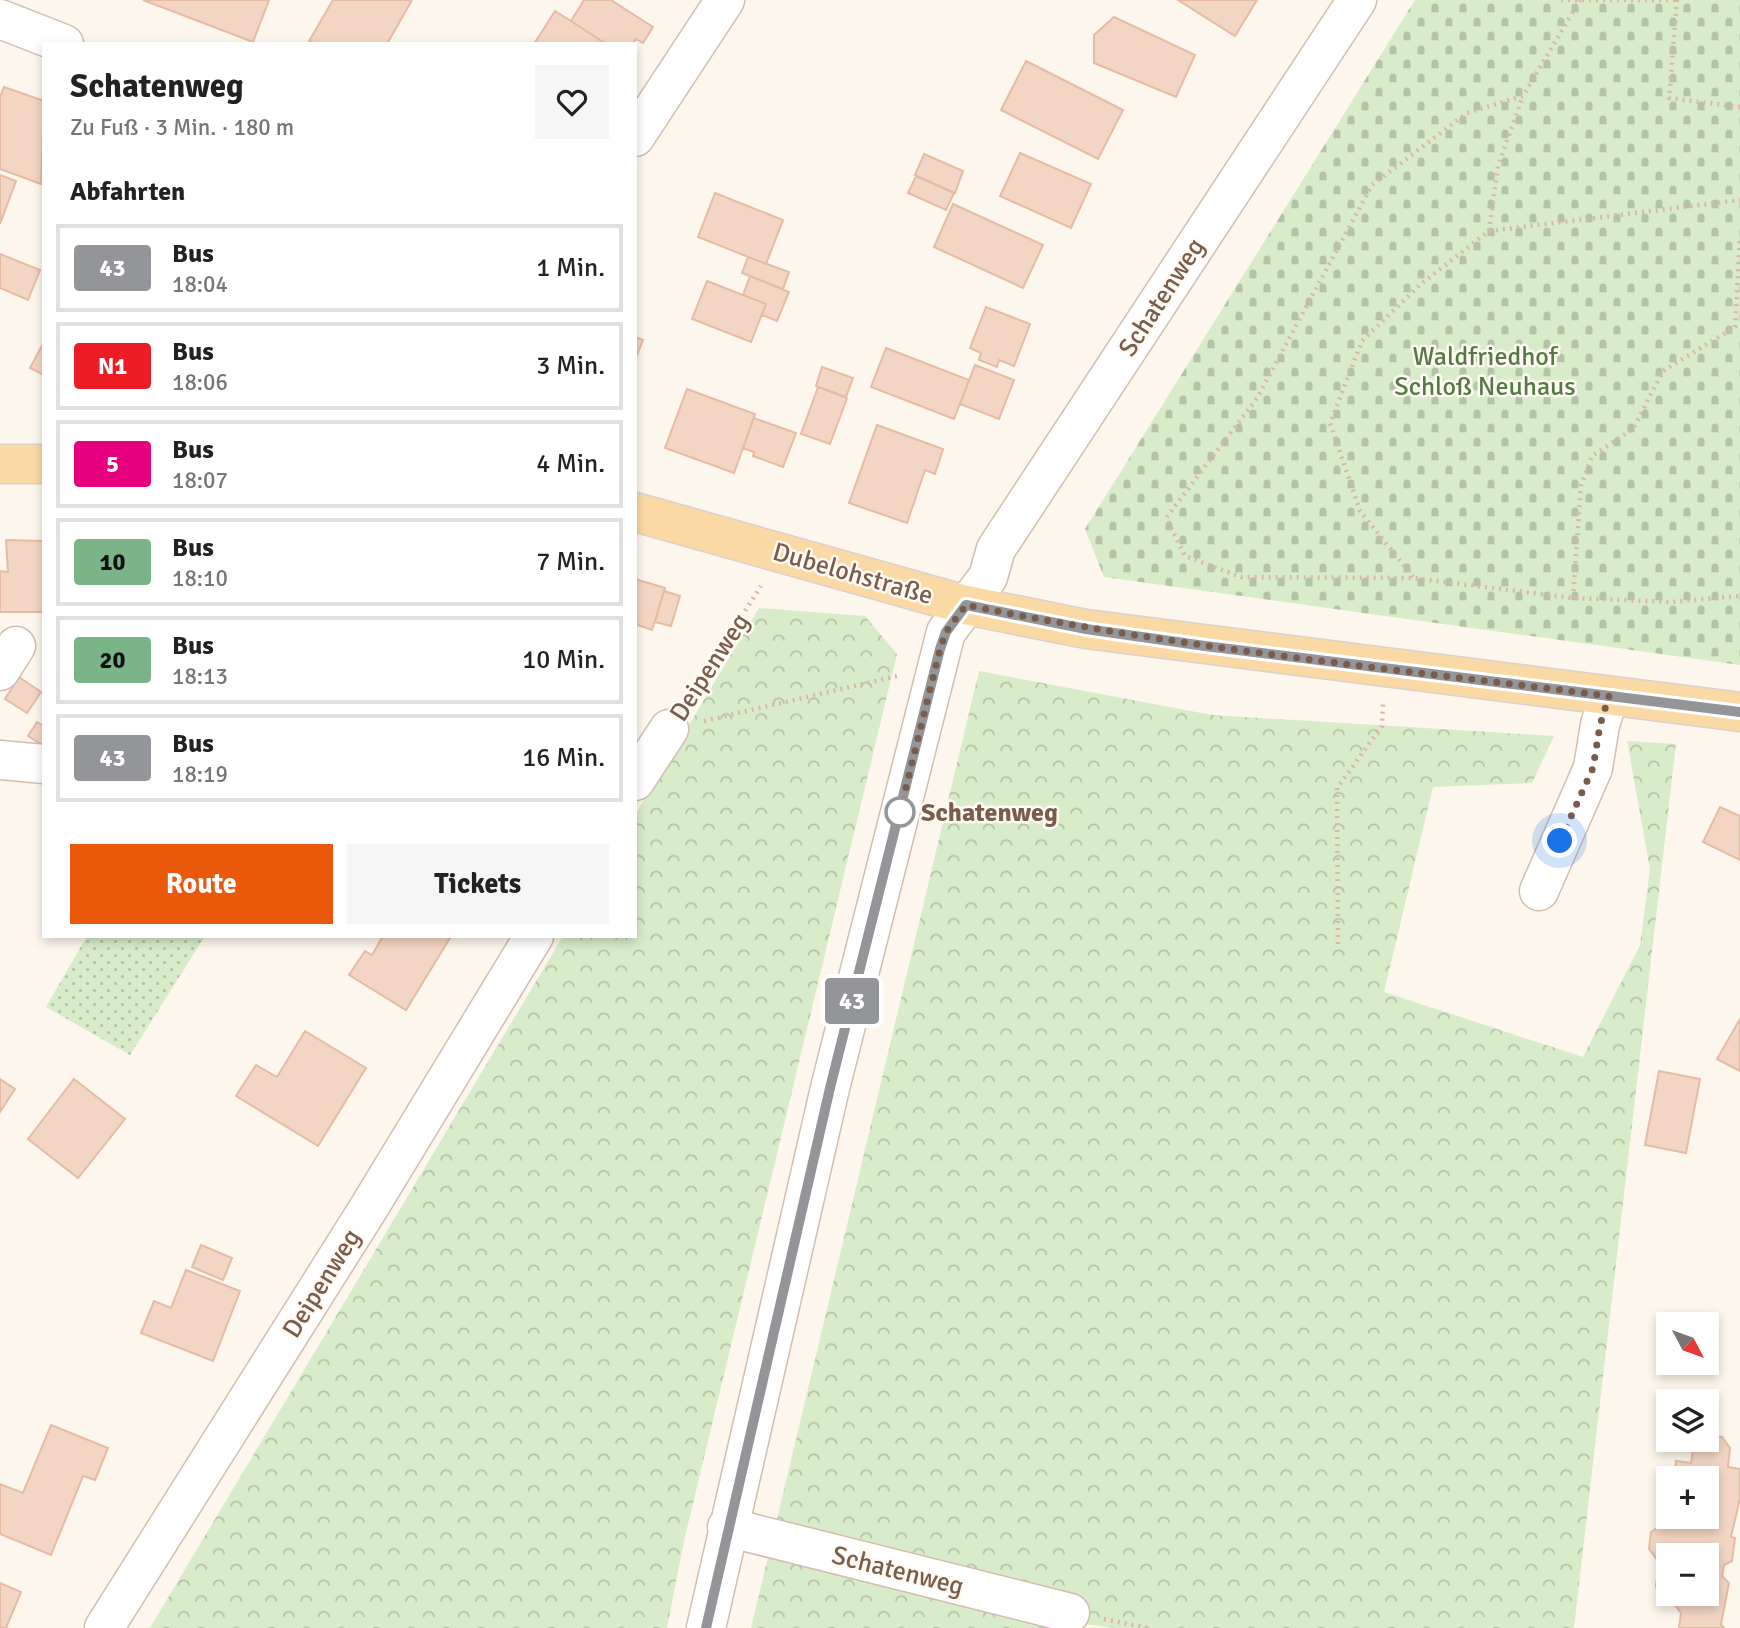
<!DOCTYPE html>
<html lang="de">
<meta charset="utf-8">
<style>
body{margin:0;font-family:Signika,sans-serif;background:#f6f6f6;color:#222;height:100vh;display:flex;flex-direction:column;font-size:26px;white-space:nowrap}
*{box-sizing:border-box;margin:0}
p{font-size:23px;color:#767676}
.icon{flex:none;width:38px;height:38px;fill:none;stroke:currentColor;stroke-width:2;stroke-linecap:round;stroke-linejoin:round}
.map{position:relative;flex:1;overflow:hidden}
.details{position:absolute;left:42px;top:42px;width:595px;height:896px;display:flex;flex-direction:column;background:#fff;border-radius:0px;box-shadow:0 4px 10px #0003}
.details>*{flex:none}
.badge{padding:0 14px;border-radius:5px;font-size:24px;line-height:46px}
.needle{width:46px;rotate:131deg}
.controls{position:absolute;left:1656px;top:1312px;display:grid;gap:14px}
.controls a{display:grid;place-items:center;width:63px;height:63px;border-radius:0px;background:#fff;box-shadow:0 4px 10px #0003;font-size:35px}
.you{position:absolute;width:35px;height:35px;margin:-18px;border:5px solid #fff;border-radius:50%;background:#1a73e8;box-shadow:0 0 0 10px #1a73e833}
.map>.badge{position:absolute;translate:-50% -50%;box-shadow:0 0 0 4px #fff}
h2{padding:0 28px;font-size:26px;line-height:63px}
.round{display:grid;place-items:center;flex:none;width:74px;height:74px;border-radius:0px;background:#f6f6f6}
.summary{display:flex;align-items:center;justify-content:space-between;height:119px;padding:0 28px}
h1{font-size:33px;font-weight:700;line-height:52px}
.primary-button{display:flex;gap:14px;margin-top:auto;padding:14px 28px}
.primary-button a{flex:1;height:80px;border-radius:0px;background:#ea580c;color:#fff;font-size:28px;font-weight:700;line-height:80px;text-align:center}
.primary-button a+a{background:#f6f6f6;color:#222}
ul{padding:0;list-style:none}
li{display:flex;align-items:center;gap:21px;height:88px;margin:0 14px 10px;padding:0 14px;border:4px solid #e0e0e0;border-radius:0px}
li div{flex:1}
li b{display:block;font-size:26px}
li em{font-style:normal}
li .badge{min-width:77px;font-weight:700;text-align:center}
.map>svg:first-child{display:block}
.grass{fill:url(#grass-dots)}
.forest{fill:url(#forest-crowns)}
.cemetery{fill:url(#cemetery-stones)}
.building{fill:#f3d5c3;stroke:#e6bba3;stroke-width:2;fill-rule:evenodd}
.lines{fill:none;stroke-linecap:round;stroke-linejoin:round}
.minor-casing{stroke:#d1beb0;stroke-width:41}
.major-casing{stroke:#dad1cd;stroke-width:41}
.path{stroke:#d9b8a5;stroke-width:4.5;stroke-dasharray:2 5;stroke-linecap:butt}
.minor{stroke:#fff;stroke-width:38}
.major{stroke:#fbd9a5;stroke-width:38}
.line-casing{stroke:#fff;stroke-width:16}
.line{stroke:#949599;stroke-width:10}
.walk{stroke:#7a5c4d;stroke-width:7;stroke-dasharray:0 12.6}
.stop-dot{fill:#fff;stroke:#949599;stroke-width:3.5}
.labels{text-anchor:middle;stroke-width:5;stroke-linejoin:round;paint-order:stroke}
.street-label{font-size:26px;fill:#7a5c4d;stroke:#fffaf3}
.park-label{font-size:26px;fill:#537a41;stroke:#fffaf3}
.stop-label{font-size:26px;font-weight:bold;fill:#7a5c4d;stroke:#fffaf3;text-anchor:start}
</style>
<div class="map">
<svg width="1740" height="1628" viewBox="0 0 1740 1628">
<defs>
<pattern id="grass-dots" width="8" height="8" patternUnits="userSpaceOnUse" patternTransform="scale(1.75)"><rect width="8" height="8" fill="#d8ecc9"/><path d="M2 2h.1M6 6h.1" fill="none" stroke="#b4c2a5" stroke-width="1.8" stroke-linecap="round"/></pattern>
<pattern id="forest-crowns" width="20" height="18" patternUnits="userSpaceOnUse" patternTransform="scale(1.75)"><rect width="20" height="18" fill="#d8ecc9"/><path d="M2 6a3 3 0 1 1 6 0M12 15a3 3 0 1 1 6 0" fill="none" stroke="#b4c2a5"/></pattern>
<pattern id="cemetery-stones" width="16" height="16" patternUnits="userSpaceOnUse" patternTransform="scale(1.75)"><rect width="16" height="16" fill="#d8ecc9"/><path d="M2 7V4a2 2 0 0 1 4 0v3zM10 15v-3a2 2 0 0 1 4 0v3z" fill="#b4c2a5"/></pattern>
</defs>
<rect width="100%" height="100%" fill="#fdf6ec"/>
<path class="grass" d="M87 936H205L130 1055 46 1007Z"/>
<path class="forest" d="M759 608 865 616 897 654 684 1541 667 1628H150L563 936H635V815Z
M979 671 1212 715 1554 736 1532 783 1433 787 1384 992 1583 1057 1640 945 1650 869 1627 741 1676 744 1574 1628H1116L1060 1621 1058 1628H751Z"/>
<path class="cemetery" d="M1415 0H1740V665L1104 577 1085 529Z"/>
<path class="building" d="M143 0H269L253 42Z
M333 0H412L387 44H315L309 41Z
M584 0H611L653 27 643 43 636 39 633 44H606L571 21Z
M1178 0H1257L1235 36Z
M555 11 571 21 606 44H534Z
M1114 17 1195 55 1176 97 1094 63V35Z
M1026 61 1123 110 1098 159 1001 110Z
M4 87 44 101 41 184 0 169V97Z
M1020 153 1091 184 1071 228 1000 196Z
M924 154 963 171 955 193 915 175Z
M0 175 16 181 0 224Z
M916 176 954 193 946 210 908 193Z
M715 193 783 220 766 264 698 237Z
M953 204 1043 245 1023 288 934 247Z
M0 254 40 270 28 300 0 288Z
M748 257 789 272 783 289 742 273Z
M750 276 789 292 777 321 762 315 766 304 743 295Z
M707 281 766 304 751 342 692 319Z
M986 307 1030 324 1014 366 999 360 997 367 979 360 981 353 970 348Z
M635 337 643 340 635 360Z
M44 342V375L30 368Z
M886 348 969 380 954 419 871 387Z
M975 365 1014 380 999 419 960 404Z
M822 367 853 378 846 397 816 386Z
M818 387 847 398 830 444 801 434Z
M687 389 755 414 734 473 665 448Z
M754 418 796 433 783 467 753 456 754 452 743 448Z
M877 425 943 449 935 474 925 470 907 523 849 503Z
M6 540 44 541V612H0V571L8 572Z
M635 579 665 588 652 630 635 624Z
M664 591 680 596 671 626 655 622Z
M19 677 41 692 27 713 5 699Z
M37 722 44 726V746L28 736Z
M1720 807 1740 816V860L1703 842Z
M448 936 450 938 406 1010 349 975 365 951 372 955 383 936Z
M1740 1019V1071L1717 1059Z
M305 1031 366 1068 318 1146 236 1096 256 1065 277 1077Z
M1659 1071 1700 1079 1686 1153 1645 1145Z
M0 1079 15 1089 0 1112Z
M74 1079 125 1119 78 1178 28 1139Z
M201 1245 232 1258 223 1280 192 1267Z
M186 1270 240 1291 213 1361 141 1333 154 1301 171 1308Z
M51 1425 108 1448 95 1480 83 1476 51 1555 0 1534V1484L23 1493Z
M1706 1435 1722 1437 1730 1448 1728 1467 1740 1469V1498L1731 1537 1735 1538 1732 1561 1724 1565 1722 1576 1729 1583 1721 1624 1724 1628H1679L1681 1613 1670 1599 1659 1597 1656 1586 1658 1571 1664 1562H1659L1649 1549 1651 1532 1664 1523 1668 1509V1517H1706V1479H1674L1676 1461 1691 1463 1694 1444 1706 1440ZM1668 1556H1706V1594H1668Z
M0 1583 21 1592 6 1628H0Z"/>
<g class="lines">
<g class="minor-casing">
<path id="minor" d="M0 19 64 44
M635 137 725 0
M0 671 16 646
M0 760 44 764
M635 781 669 729
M1539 891 1593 768 1600 725 1609 696
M727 1527 1070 1613
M104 1628 368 1209 534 936
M706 1628 830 1088 946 632 988 577 996 549 1357 0"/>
</g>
<g class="major-casing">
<path id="major" d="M0 464H44
M635 512 966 605 1086 629 1740 712"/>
</g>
<path class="path" d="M1561 0H1676
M1580 0 1523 96 1467 113 1372 185 1257 398 1166 518 1185 556 1241 577 1413 578 1573 598 1671 602 1740 596
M1677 0 1669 98 1740 107
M1489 231 1740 200
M1413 577 1360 511 1330 423 1362 341 1421 284 1489 231 1498 166 1523 96
M1573 598 1581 486 1592 456 1633 429 1663 371 1735 327 1740 237
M688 699 761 586
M704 721 897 676
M1338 944 1337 788 1382 726 1383 704
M1104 1619 1148 1628"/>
<use href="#minor" class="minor"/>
<use href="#major" class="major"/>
</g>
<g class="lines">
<g class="line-casing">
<path id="line" d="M706 1628 830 1088 940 649 946 632 966 605 1086 629 1205 646 1740 712"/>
</g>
<use href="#line" class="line"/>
<path class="walk" d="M900 812 940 649 946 632 966 605C1179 648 1394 669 1609 696L1600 725 1593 768 1560 841"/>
</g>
<circle class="stop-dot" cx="900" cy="812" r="14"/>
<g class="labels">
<g class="street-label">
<text transform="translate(1161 297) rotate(-57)" y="9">Schatenweg</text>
<text transform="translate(853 573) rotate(16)" y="9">Dubelohstraße</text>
<text transform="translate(709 667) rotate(-57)" y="9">Deipenweg</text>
<text transform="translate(321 1283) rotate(-58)" y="9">Deipenweg</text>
<text transform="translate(898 1570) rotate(14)" y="9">Schatenweg</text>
</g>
<g class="park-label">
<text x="1485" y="365">Waldfriedhof<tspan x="1485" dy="30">Schloß Neuhaus</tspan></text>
</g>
<g class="stop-label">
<text x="921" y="821">Schatenweg</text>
</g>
</g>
</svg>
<div class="controls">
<a><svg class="needle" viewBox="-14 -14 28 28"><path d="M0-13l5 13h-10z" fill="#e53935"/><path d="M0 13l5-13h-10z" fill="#767676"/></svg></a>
<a><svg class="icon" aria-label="layers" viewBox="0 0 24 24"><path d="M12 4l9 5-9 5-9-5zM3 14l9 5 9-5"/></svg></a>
<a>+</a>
<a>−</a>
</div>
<div class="you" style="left:1560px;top:841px"></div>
<b class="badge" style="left:852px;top:1001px;background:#949599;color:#fff">43</b>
<section class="details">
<div class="summary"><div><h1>Schatenweg</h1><p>Zu Fuß · 3 Min. · 180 m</p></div><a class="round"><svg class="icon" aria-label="heart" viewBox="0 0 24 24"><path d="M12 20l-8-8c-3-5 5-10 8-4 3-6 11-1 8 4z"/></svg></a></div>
<h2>Abfahrten</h2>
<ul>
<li><span class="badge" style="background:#949599;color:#fff">43</span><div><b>Bus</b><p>18:04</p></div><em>1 Min.</em></li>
<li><span class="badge" style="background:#ee1c25;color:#fff">N1</span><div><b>Bus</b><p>18:06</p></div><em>3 Min.</em></li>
<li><span class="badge" style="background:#e6007e;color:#fff">5</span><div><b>Bus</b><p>18:07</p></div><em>4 Min.</em></li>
<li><span class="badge" style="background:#7bb587;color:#111">10</span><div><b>Bus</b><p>18:10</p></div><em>7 Min.</em></li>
<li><span class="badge" style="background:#7bb587;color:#111">20</span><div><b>Bus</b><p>18:13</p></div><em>10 Min.</em></li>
<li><span class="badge" style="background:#949599;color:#fff">43</span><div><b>Bus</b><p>18:19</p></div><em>16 Min.</em></li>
</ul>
<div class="primary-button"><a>Route</a><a>Tickets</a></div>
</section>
</div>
